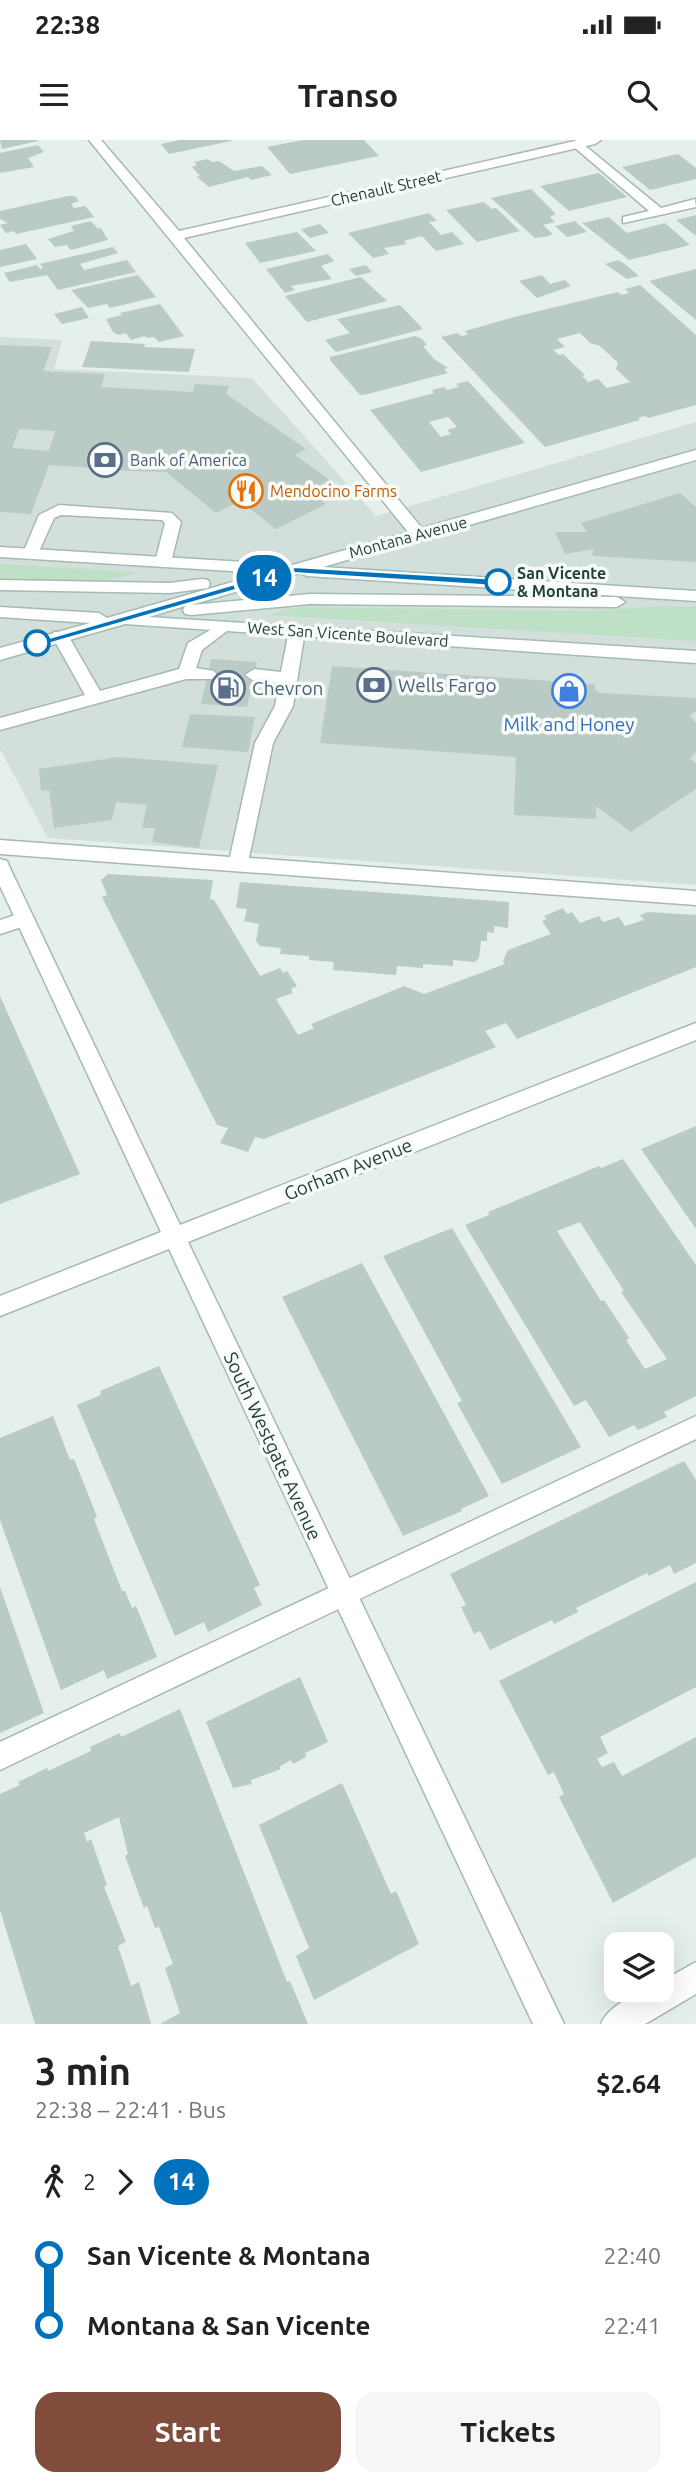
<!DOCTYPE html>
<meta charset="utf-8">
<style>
body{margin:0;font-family:Ubuntu,sans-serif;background:#f6f6f6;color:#222;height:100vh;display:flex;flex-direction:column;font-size:26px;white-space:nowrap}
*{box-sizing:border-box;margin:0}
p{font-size:23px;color:#767676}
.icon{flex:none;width:38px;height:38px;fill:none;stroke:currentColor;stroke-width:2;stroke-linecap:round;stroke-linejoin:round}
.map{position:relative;height:1884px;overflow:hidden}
.panel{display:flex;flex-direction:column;background:#fff;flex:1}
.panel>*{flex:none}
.badge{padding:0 14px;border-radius:23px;font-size:24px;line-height:46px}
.tools{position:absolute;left:604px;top:1792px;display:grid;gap:14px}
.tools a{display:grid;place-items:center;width:70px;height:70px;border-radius:14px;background:#fff;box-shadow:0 7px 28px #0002;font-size:35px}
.map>.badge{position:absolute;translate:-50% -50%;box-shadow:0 0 0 4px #fff}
.legs{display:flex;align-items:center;gap:10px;height:77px;padding:0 35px;font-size:23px}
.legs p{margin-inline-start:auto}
.headline{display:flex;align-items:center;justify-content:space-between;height:119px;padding:0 35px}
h1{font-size:38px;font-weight:700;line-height:52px}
.button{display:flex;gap:14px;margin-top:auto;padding:14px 35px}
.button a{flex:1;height:80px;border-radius:21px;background:#824c3c;color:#fff;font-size:28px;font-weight:700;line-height:80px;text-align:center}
.button a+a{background:#f6f6f6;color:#222}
ul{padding:0 35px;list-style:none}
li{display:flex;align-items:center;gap:24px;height:70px;font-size:26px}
li i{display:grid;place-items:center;width:10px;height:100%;margin:0 9px;background:currentColor}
li i::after{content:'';width:18px;height:18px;margin:-9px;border:5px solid;border-radius:50%;background:#fff}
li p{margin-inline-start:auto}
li:first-child i{background:linear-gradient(#0000 50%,currentColor 0)}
li:last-child i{background:linear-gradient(currentColor 50%,#0000 0)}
.status{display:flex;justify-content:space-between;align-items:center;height:49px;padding:0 35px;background:#fff;direction:ltr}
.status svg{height:19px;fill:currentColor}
header{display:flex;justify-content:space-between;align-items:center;height:91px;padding:0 35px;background:#fff;font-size:32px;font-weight:700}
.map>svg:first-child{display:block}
.built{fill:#d3dfda}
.green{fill:#bee0c7}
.building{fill:#bacac4;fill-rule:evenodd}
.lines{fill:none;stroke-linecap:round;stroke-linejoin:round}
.lane-casing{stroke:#a7b8b2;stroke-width:3}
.street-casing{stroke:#a7b8b2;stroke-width:3}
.secondary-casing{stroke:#a3bbb2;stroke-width:3}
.lane{fill:#fff;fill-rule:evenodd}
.street{fill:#fff;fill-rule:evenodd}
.secondary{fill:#fff;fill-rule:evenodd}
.line-1{fill:#0072bc;stroke:#fff;stroke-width:2}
.stop-1-dot{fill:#fff;stroke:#0072bc;stroke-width:3.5}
.labels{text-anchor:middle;stroke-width:7;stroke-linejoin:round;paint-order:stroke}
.far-street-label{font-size:16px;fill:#234239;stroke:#f7fbf9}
.far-service-label{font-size:16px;fill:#4e5e75;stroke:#f7fbf9;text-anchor:start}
.far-food-label{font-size:16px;fill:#c56008;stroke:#f7fbf9;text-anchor:start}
.far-stop-label{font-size:16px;font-weight:bold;fill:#234239;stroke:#f7fbf9;text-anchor:start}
.service-label{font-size:19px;fill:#4e5e75;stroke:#f7fbf9;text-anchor:start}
.shop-label{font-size:19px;fill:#366cbe;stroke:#f7fbf9}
.street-label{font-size:19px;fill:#234239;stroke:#f7fbf9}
</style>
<div class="status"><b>22:38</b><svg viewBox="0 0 49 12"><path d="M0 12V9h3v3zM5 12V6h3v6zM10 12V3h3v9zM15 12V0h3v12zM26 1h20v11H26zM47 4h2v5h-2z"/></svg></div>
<header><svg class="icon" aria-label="menu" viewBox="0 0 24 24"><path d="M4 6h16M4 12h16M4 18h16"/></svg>Transo<svg class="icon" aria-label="search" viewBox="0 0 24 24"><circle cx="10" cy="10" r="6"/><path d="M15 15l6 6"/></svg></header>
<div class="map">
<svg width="696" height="1884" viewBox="0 0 696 1884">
<rect width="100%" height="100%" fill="#e5efeb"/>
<path class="built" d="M0 197 62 200 54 229 252 238 376 376 696 282V745L48 698 0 609Z"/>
<path class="green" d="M0 424 132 432 136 433 108 440 0 439Z
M664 466 696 467V501L269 475 298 467 590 471Z"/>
<path class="building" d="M0 0H38V1L2 9Z
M180 0H231V1L169 14 161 4Z
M303 0H364L379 16 290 34 267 7Z
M38 5 44 12 28 18 34 27 0 33V13Z
M678 14 696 28V39L650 50 622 27Z
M208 19 212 22 219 21 234 31 262 26 272 35 251 40 248 37 209 47 197 37 200 36 192 27 197 25 194 22Z
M599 33 627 57 569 71 540 46Z
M531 49 556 74 550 77 555 82 543 85 553 94 549 95 550 96 535 98 491 58Z
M68 56H75L79 61 71 64 74 68 85 66 94 77 16 94 14 91 6 93 0 85 8 83 0 79V71Z
M484 62 492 69 496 68 520 91 477 102 446 70Z
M429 73 437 81 429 82 441 95 452 92 464 104 436 111 422 96 404 101 407 104 384 108 389 114 373 118 348 93Z
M696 75V96L676 80Z
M609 77 627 93 665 83 690 105 629 120 582 83Z
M91 81 98 89 101 88 108 100 71 110 67 105 55 107 48 99 74 91 71 86Z
M575 81 587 92 567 97 555 86Z
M320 84 329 93 310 98 301 89Z
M297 92 316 111 260 123 245 103Z
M26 104 37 119 0 127V110Z
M113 107 118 113 80 124 84 130 127 120 136 132 58 150 47 135 10 142 4 133 37 125 40 129 43 128 40 124Z
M328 114 334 121 321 126 332 139 291 146 295 150 285 153 266 129Z
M618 120 625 124 639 136 627 139 605 124Z
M366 125 372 132 356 136 349 129Z
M696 129V180L649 141Z
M138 135 156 157 110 168 107 164 88 168 71 150Z
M542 135 550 144 565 140 571 146 537 158 519 141Z
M361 137 387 161 307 182 285 156Z
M640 145 696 195V265L648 278 646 276 638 278 640 280 545 307 441 197 458 193 461 196 468 195 465 191 518 176 618 152 621 155 629 153 625 149ZM580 193 590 203 600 206 618 223 616 229 630 242 607 248 598 239 588 242 582 236 585 235 563 214 559 215 553 210 565 207 557 199Z
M160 164 184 196 159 202 154 197 147 198 145 196 131 200 126 193 118 195 113 192 106 179 122 175 120 173Z
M400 165 423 189 336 212 325 200 350 193 337 179Z
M82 167 89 178 62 184 54 174Z
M415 196 422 199 427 205 423 206 434 219 448 228 444 229 448 233 364 255H360L330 220V217Z
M91 201 145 204 144 207 195 209 189 232 82 227Z
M0 205 52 207 43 231 105 234 101 247 193 252 195 244 229 246 226 254 306 309 295 315 330 340 308 351 326 364 276 389 240 361 216 373 166 332 94 330V328L49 325 31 374 0 372ZM19 289 55 291 49 311 12 308Z
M468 241 525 303 421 332 370 270 434 253 432 250 444 247 447 250 459 247 456 244ZM448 277 457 287 447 290 451 294 441 297 429 282Z
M680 353 696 367V422L592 416 594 409 565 414 555 392H587L581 383Z
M211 519 257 522 247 567 201 564Z
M332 526 595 544V550L600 553 696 558V571L690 576 696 583V612L690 619 696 623V649L631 692 596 666V679L514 675 516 617 320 603Z
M190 574 255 577 248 612 182 607Z
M118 617 218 625 199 708 152 702 155 688H142L147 665 116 662 112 680 54 688 49 650 41 651 39 629Z
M108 734 213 740 210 759 214 760 260 836 280 828 283 833 287 831 297 846 291 849 293 853 276 859 298 895 314 888 311 884 404 846 424 854 505 824 503 821 508 810 551 794 542 781 547 779 544 776 563 768 567 774 572 772 580 783 599 776 603 782 619 777 625 786 644 780 640 775 648 772 696 775V827L517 899 506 883 485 891 496 907 264 999 255 997 248 1012 220 1003 228 988 217 985 102 757 107 755 101 740Z
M240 742 509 762 508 788 494 786V793L487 792V801H481L479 818 475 822 453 820V826L423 824V828L397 826 396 835 333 830 334 822 309 820V816L280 814 281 808 260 806 256 801 259 784 244 781 247 769 236 768Z
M0 856 80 1034 0 1064Z
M696 986V1089L641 1009Z
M623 1019 696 1125V1256L664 1272 667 1277 638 1290 634 1285 609 1297 586 1260 574 1266 465 1085 489 1075 488 1072 599 1026 601 1028ZM580 1082 624 1151 621 1152 667 1219 645 1229 626 1200 629 1198 604 1160 601 1161 557 1091Z
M452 1088 581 1307 502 1344 457 1263 462 1261 383 1116Z
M362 1123 489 1356 461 1369 462 1371 403 1396 282 1157Z
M159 1226 260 1445 254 1448 262 1465 208 1492 204 1482 175 1496 77 1265 101 1255 100 1251Z
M53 1276 70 1320 74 1319 88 1354 97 1377 94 1379 122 1451H125L132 1468 136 1466 157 1517 107 1539 104 1530 61 1550 0 1380V1298Z
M684 1321 696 1340V1423L674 1434 670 1425 649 1436 647 1433 576 1468 578 1472 554 1484 552 1480 490 1510 480 1491 474 1494 461 1467 466 1465 450 1434Z
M696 1442V1547L600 1597 608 1613 597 1619 602 1627 614 1622 622 1636 696 1597V1717L613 1763 559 1657 564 1654 554 1632 548 1635 499 1541Z
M0 1447 44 1573 0 1593Z
M300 1537 328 1602 305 1613 306 1617 293 1624 291 1620 279 1627 281 1629 251 1640 252 1644 233 1648 206 1582Z
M180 1569 287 1842 290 1841 308 1884H160L180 1873 165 1828 173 1824 159 1787 155 1788 147 1766 144 1768 125 1716 128 1714 119 1677 84 1693 87 1702 91 1699 107 1745 104 1747 126 1802 118 1806 131 1846 139 1842 151 1884H35L0 1770V1654L20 1645 18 1642 47 1628 48 1631 91 1611 90 1607 120 1593 121 1597Z
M342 1643 391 1754 396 1751 419 1804 314 1860 296 1816 309 1808 259 1685Z"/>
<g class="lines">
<g class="lane-casing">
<path id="lane" d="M578 0 661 68 695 59 696 67 623 83V77L649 71 574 7V1Z
M59 365 172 373 181 382 171 422 163 427 155 422 165 383 162 380 61 375 54 378 37 416H25L23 413 39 375Z
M224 482 232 487 202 510 196 528 214 531 217 535 214 539H186L0 590V578L85 555 52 496 54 492H66L100 551 179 529 188 503Z
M297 486 305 491 293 566 273 603 249 718 696 751V765L0 714V700L230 717 255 603 275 566 279 543 254 541 245 535 254 529 281 532 289 491Z
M24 772 31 774 34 779 31 784 0 794V780Z
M696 1276V1299L0 1630V1602Z"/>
</g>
<g class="street-casing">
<path id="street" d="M89 0H101L179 91 579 0H601L595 4 184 98 425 392 427 395 425 398H413Z
M0 719 7 721 9 726 180 1085 696 883V900L188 1102 564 1884H533L169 1109 0 1176V1156L161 1092 0 746Z
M696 1822V1854L645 1884H601C609 1864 641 1850 662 1850V1841Z"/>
</g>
<g class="secondary-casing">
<path id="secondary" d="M696 310V320L323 427 696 451V461L307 436 300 433 191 465 310 454 617 457 625 462 617 467 310 464 191 475 185 474 183 470 185 466 149 477 696 511V523L125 484 0 520V508L90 483 0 477V467L99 473 107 478 264 433 0 417V407L275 424 282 428Z
M202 439 208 440 210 444 208 448 170 453 0 450V440L170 443Z"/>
</g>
<use href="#lane" class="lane"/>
<use href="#street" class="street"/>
<use href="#secondary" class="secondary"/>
</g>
<path class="line-1" d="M294 427 498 439 504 442 498 446 294 433 37 507 32 503Z"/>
<defs>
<g id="bank-ring" transform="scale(1.75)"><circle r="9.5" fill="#f7fbf9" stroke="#5c6f8a" stroke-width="1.5"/><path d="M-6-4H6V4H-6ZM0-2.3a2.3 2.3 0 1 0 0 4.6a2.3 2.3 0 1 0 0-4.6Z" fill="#5c6f8a"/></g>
<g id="restaurant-ring" transform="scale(1.75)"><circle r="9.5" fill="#f7fbf9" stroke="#e8710a" stroke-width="1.5"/><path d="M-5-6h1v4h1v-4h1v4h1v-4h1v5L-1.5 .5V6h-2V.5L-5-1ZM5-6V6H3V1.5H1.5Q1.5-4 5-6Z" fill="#e8710a"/></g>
<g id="fuel-ring" transform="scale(1.75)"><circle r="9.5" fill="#f7fbf9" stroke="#5c6f8a" stroke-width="1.5"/><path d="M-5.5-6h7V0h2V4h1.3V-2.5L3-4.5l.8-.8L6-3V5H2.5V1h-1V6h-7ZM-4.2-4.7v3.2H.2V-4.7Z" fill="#5c6f8a"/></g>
<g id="shop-ring" transform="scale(1.75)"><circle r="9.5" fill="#f7fbf9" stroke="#3f7fe0" stroke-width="1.5"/><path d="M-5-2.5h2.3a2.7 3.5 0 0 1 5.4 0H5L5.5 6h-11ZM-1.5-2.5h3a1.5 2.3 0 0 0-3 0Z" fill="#3f7fe0"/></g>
</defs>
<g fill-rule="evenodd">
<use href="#bank-ring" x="105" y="320"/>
<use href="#restaurant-ring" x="246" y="351"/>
<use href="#bank-ring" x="374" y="545"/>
<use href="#fuel-ring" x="228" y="548"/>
<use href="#shop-ring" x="569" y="551"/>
</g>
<g class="stop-1-dot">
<circle cx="498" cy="442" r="12"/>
<circle cx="37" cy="503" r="12"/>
</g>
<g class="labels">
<g class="far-street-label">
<text transform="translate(386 48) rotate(-13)" y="6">Chenault Street</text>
<text transform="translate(408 397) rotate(-15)" y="6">Montana Avenue</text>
<text transform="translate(348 494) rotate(4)" y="6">West San Vicente Boulevard</text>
</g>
<g class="far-service-label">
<text x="130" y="326">Bank of America</text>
</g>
<g class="far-food-label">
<text x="270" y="357">Mendocino Farms</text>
</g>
<g class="far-stop-label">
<text x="517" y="439">San Vicente<tspan x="517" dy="18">&amp; Montana</tspan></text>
</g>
<g class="service-label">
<text x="398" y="552">Wells Fargo</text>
<text x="252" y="555">Chevron</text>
</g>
<g class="shop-label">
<text x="569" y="591">Milk and Honey</text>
</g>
<g class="street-label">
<text transform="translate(348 1029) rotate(-22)" y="7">Gorham Avenue</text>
<text transform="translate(273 1306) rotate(65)" y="7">South Westgate Avenue</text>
</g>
</g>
</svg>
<div class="tools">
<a><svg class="icon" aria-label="layers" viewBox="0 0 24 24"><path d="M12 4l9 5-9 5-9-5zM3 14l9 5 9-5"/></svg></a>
</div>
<b class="badge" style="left:264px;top:438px;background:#0072bc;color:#fff">14</b>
</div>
<section class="panel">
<div class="headline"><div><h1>3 min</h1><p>22:38 – 22:41 · Bus</p></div><b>$2.64</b></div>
<div class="legs"><svg class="icon" aria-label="walk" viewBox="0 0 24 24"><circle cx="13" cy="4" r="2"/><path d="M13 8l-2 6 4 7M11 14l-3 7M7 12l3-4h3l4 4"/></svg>2<svg class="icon" aria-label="forward" viewBox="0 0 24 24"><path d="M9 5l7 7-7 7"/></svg><b class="badge" style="background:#0072bc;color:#fff">14</b></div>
<ul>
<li><i style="color:#0072bc"></i><b>San Vicente &amp; Montana</b><p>22:40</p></li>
<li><i style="color:#0072bc"></i><b>Montana &amp; San Vicente</b><p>22:41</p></li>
</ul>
<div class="button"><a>Start</a><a>Tickets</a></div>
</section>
